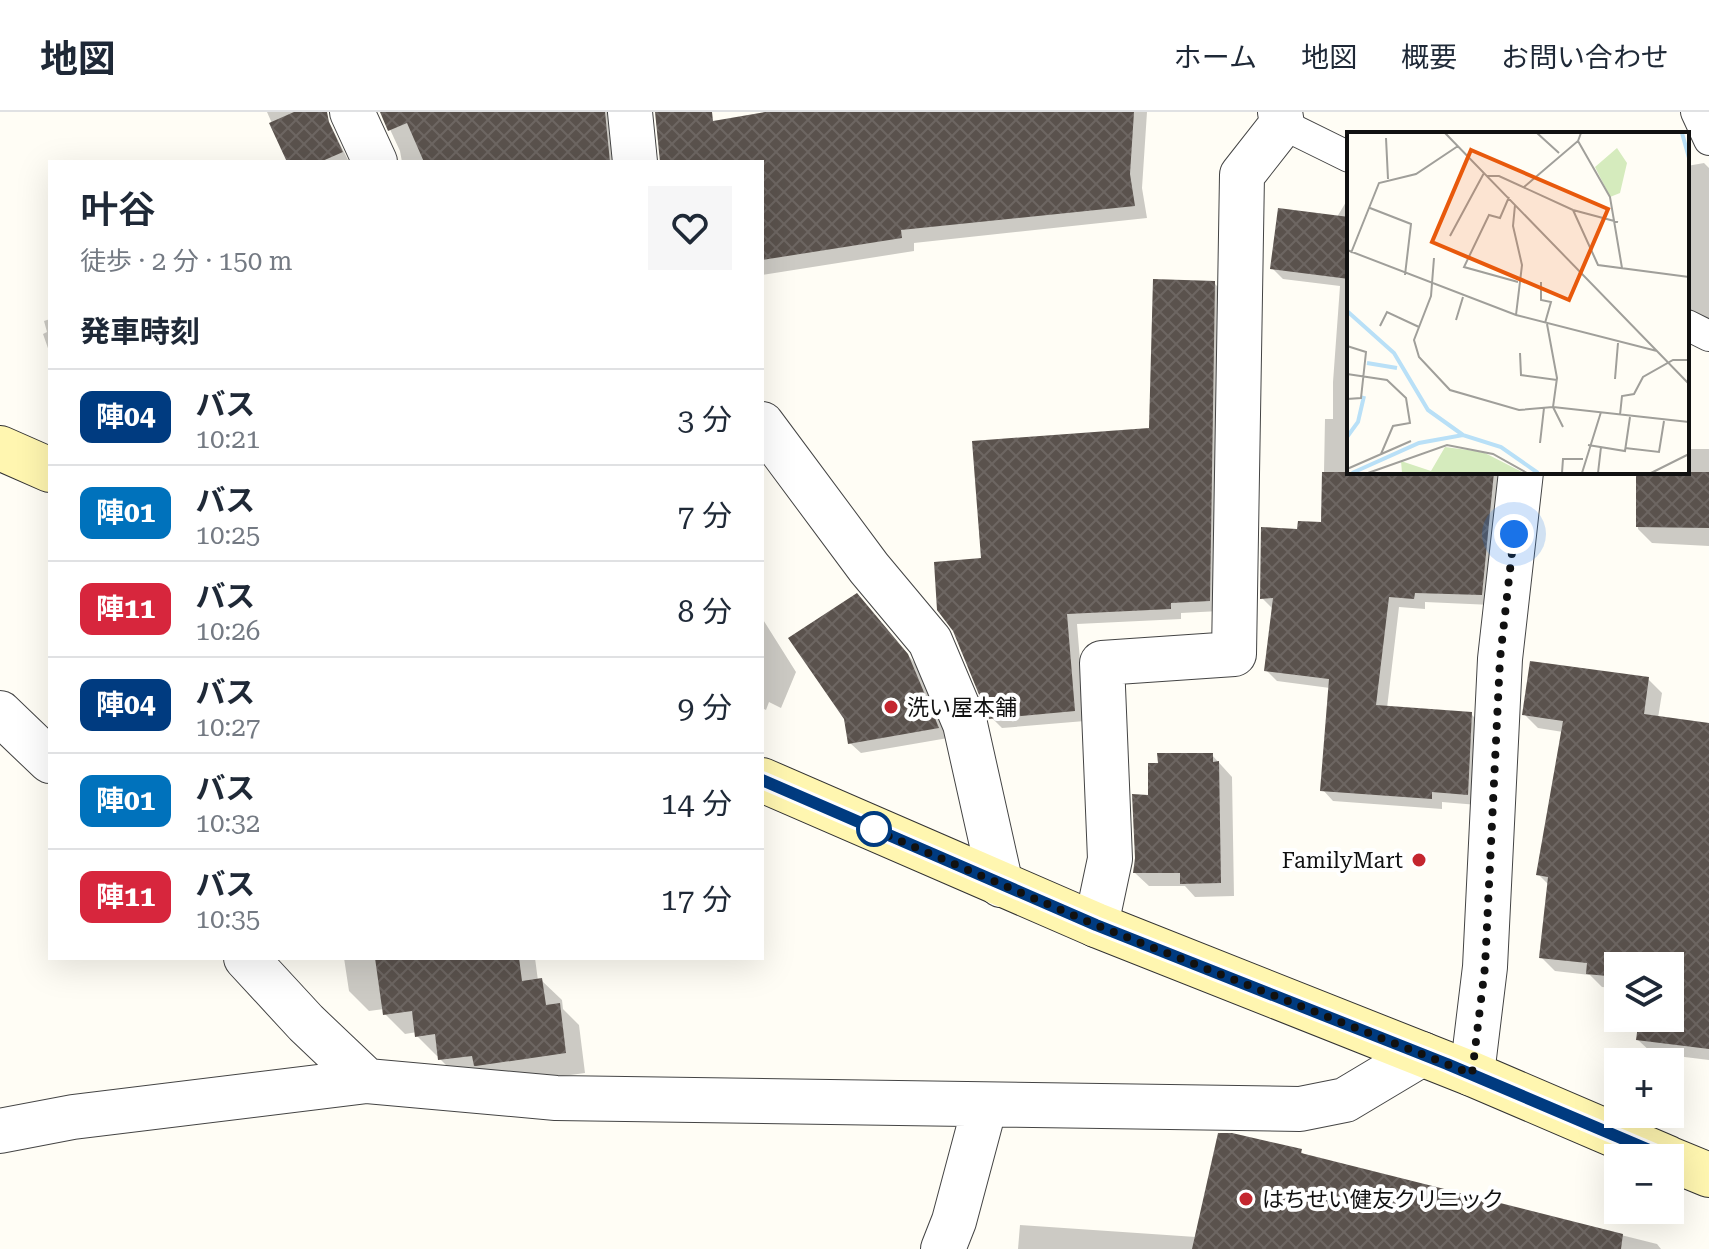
<!DOCTYPE html>
<html lang="ja">
<meta charset="utf-8">
<style>
body{margin:0;font-family:"Roboto Serif","Noto Sans JP",serif;background:#f6f6f7;color:#1f2937;height:100vh;display:flex;flex-direction:column;font-size:30px;white-space:nowrap}
*{box-sizing:border-box;margin:0}
p{font-size:26px;color:#747a83}
.icon{flex:none;width:44px;height:44px;fill:none;stroke:currentColor;stroke-width:2;stroke-linecap:round;stroke-linejoin:round}
.map{position:relative;flex:1;overflow:hidden}
.drawer{position:absolute;left:48px;top:48px;width:716px;height:800px;display:flex;flex-direction:column;background:#fff;border-radius:0px;box-shadow:0 8px 32px #0002}
.drawer>*{flex:none}
.badge{padding:0 16px;border-radius:12px;font-size:28px;line-height:52px}
.tools{position:absolute;left:1604px;top:840px;display:grid;gap:16px}
.tools a{display:grid;place-items:center;width:80px;height:80px;border-radius:0px;background:#fff;box-shadow:0 8px 32px #0002;font-size:40px}
.you{position:absolute;width:40px;height:40px;margin:-20px;border:6px solid #fff;border-radius:50%;background:#1a73e8;box-shadow:0 0 0 12px #1a73e833}
.map>.badge{position:absolute;translate:-50% -50%;box-shadow:0 0 0 4px #fff}
h2{padding:0 32px;font-size:30px;line-height:72px}
.round{display:grid;place-items:center;flex:none;width:84px;height:84px;border-radius:0px;background:#f6f6f7}
.headline{display:flex;align-items:center;justify-content:space-between;height:136px;padding:0 32px}
h1{font-size:38px;font-weight:600;line-height:60px}
ul{padding:0;list-style:none}
li{display:flex;align-items:center;gap:24px;height:96px;padding:0 32px;border-top:2px solid #e0e1e3}
li div{flex:1}
li b{display:block;font-size:30px}
li em{font-style:normal}
li .badge{min-width:88px;font-weight:700;text-align:center}
header{display:flex;align-items:center;gap:48px;box-sizing:border-box;height:112px;padding:0 40px;background:#fff;border-bottom:2px solid #e0e1e3}
header strong{font-size:38px}
nav{display:flex;gap:44px;margin-inline-start:auto;font-size:28px}
.map>svg:first-child{display:block}
.shadow{fill:#0003}
.building{fill:url(#building-cross-hatch)}
.lines{fill:none;stroke-linecap:round;stroke-linejoin:round}
.service-casing{stroke:#444;stroke-width:32}
.minor-casing{stroke:#444;stroke-width:46}
.secondary-casing{stroke:#333;stroke-width:46}
.service{stroke:#fff;stroke-width:30}
.minor{stroke:#fff;stroke-width:44}
.secondary{stroke:#fff6b0;stroke-width:44}
.line-casing{stroke:#fff;stroke-width:18}
.line{stroke:#003b80;stroke-width:12}
.walk{stroke:#111;stroke-width:8;stroke-dasharray:0 14.4}
.poi-dot{fill:#c4262e;stroke:#fff;stroke-width:3}
.stop-dot{fill:#fff;stroke:#003b80;stroke-width:4}
.labels{text-anchor:middle;stroke-width:8;stroke-linejoin:round;paint-order:stroke}
.poi-label{font-size:22px;fill:#111;stroke:#fff;text-anchor:start}
.inset-river{fill:none;stroke:#b9e0f7;stroke-width:4}
.inset-road{fill:none;stroke:#a09f9a;stroke-width:2}
.view{fill:#e8590c;fill-opacity:0.15;stroke:#e8590c;stroke-width:4}
.inset-edge{fill:none;stroke:#111;stroke-width:4}
</style>
<header>
<strong>地図</strong>
<nav><a>ホーム</a><a>地図</a><a>概要</a><a>お問い合わせ</a></nav>
</header>
<div class="map">
<svg width="1709" height="1137" viewBox="0 0 1709 1137">
<defs>
<pattern id="building-cross-hatch" width="8" height="8" patternUnits="userSpaceOnUse" patternTransform="scale(2)"><rect width="8" height="8" fill="#5a524d"/><path d="M0 0l8 8M0 8l8-8" fill="none" stroke="#6d6662"/></pattern>
</defs>
<rect width="100%" height="100%" fill="#fffdf5"/>
<path class="shadow" d="M267 0H324L349 50H289Z
M382 0H622L621 50H402L400 39Z
M778 0H1147L1142 76 1147 106 914 131V139L762 163V50H661Z
M1704 51 1709 56V208L1687 209V54Z
M1349 85V360H1504L1492 493 1425 490V497L1399 495 1387 596 1471 602 1482 613 1478 693 1442 690V697L1333 689 1323 678 1330 576 1277 569 1266 558 1273 497 1262 486 1299 419 1323 412 1325 307H1333V270L1340 174 1283 167 1272 156 1337 105Z
M1214 171 1225 182 1220 499 1181 501V507L1077 512 1085 609 1002 616 991 605 983 448 1151 318Z
M50 207V242L43 222 47 220 44 209Z
M1687 337H1709V434L1652 431 1638 417V360H1687Z
M867 494 918 555 948 626 861 641 850 631Z
M762 506 796 560 781 596 769 590 766 598 762 596Z
M1648 567 1662 581 1658 606 1709 613V948L1652 941 1638 928 1641 906H1670V854H1618V876L1602 875 1590 863 1555 859 1541 845 1549 773 1538 762 1563 620 1538 616 1524 602Z
M1212 643 1232 665 1234 784 1195 785 1185 774H1149L1135 761 1150 685Z
M344 846H535L538 869H542L562 888 563 897 579 913 585 961 496 973 460 967 440 947V944H437L417 924V920L405 922 385 902 384 897 369 899 349 879Z
M1300 1039 1306 1044 1657 1132 1661 1137H1018L1020 1113 1196 1125Z"/>
<path class="building" d="M294 0H327L329 10 343 40 320 50H287L269 11Z
M380 0H605L610 50H424L407 11 388 19Z
M655 0H712L713 9 765 0H1134L1130 62 1135 94 901 118 902 126 762 148V50H660Z
M1278 96 1349 105V167L1270 157Z
M1153 167 1215 169 1210 489 1171 491V497L1067 502 1075 599 989 607 953 519 937 498 934 450 981 446 972 329 1149 316Z
M1322 360H1494L1482 483 1415 481 1414 487 1389 485 1376 593 1472 600 1468 683 1432 680V687L1320 679 1329 567 1264 559 1273 486 1260 487 1261 415 1297 417 1298 409 1321 410Z
M1636 360H1709V416L1636 415Z
M857 481 908 542 939 616 848 632 844 607 788 526Z
M1530 549 1649 565 1644 602 1709 611V937L1636 928 1639 906H1670V854H1618V865L1586 862 1587 851 1539 846 1548 765 1536 763 1563 609 1522 603Z
M1157 641H1213V650L1219 649 1221 771 1180 772V761H1133L1135 746 1132 682 1148 683V651H1158Z
M375 846H519L522 869 542 866 546 893 560 891 566 941 476 954H474L472 944 438 948 435 922 415 925 412 899 383 903Z
M1218 1021H1232L1302 1037 1301 1041 1623 1122 1621 1137H1192Z"/>
<g class="lines">
<g class="service-casing">
<path id="service" d="M1696 0 1709 28
M1282 12 1349 45
M1687 213 1709 224"/>
</g>
<g class="minor-casing">
<path id="minor" d="M352 0 375 50
M630 0 635 50
M762 312 869 456 930 529 965 612 1001 773
M0 601 50 649
M1096 813 1110 747 1102 551 1234 542 1242 63 1282 12 1280 0
M246 846 306 911 367 969
M1472 962 1485 855 1500 547 1521 360
M0 1019 73 1005 367 969 556 986 1300 997 1345 988 1422 942
M943 1137 954 1109 985 993"/>
</g>
<g class="secondary-casing">
<path id="secondary" d="M0 336 50 358
M762 668 1096 813 1472 962 1668 1046
M1670 1047 1709 1063"/>
</g>
<use href="#service" class="service"/>
<use href="#minor" class="minor"/>
<use href="#secondary" class="secondary"/>
</g>
<g class="lines">
<g class="line-casing">
<path id="line" d="M762 668 1096 813 1447 952 1668 1046"/>
</g>
<use href="#line" class="line"/>
<path class="walk" d="M874 717 868 715 1096 813 1472 962 1485 855 1500 547 1514 422"/>
</g>
<g class="poi-dot">
<circle cx="891" cy="595" r="8"/>
<circle cx="1419" cy="748" r="8"/>
<circle cx="1246" cy="1087" r="8"/>
</g>
<circle class="stop-dot" cx="874" cy="717" r="16"/>
<g class="labels">
<g class="poi-label">
<text x="907" y="603">洗い屋本舗</text>
<text x="1403" y="756" text-anchor="end">FamilyMart</text>
<text x="1262" y="1095">はちせい健友クリニック</text>
</g>
</g>
<g transform="translate(1347 20)">
<rect width="342" height="342" fill="#fffdf5"/>
<path d="M270 16 280 31 273 61 263 65 248 35ZM98 315 136 320 177 341H55L54 329 84 339Z" fill="#d5ebbd"/>
<path class="inset-river" d="M335 1 342 26M0 179 47 221 81 278 116 303M20 231 50 236M0 305 11 290 17 264M5 341 72 311 116 303 154 315 191 341"/>
<path class="inset-road" d="M98 1 342 252M190 1 212 21M39 6 41 47M231 9 263 65 275 136M140 44H152L226 78 271 90M177 55 231 9 234 1M162 65 153 86 142 83 117 135 171 150M168 73 166 94 175 133 169 183M23 76 64 92 58 143M226 78 251 133 342 145M103 104 137 41M0 118 169 183 310 219M4 121 32 51 69 42 111 14M87 126 84 164 67 208 72 225 103 258 172 278 206 275 342 290M194 150V168L204 170 198 191M109 188 116 165M200 192 210 246 206 275 216 295M33 194 40 180 72 195M0 214 19 220 14 266 0 267M173 221 174 243 210 248M0 242 40 248 59 266 63 291 46 294 34 322M268 247 271 211M273 283 275 264 287 262 296 245 326 228H342M193 311 197 276M241 313 278 319 283 285M278 316 312 320 317 289M0 337 64 309M21 341 100 313 146 322 180 341M215 341 216 327H236M235 341 254 280M251 341 254 315M304 341 342 322"/>
<path class="view" d="M124 18 261 77 222 168 85 110Z"/>
<rect width="342" height="342" class="inset-edge"/>
</g>
</svg>
<div class="tools">
<a><svg class="icon" aria-label="layers" viewBox="0 0 24 24"><path d="M12 4l9 5-9 5-9-5zM3 14l9 5 9-5"/></svg></a>
<a>+</a>
<a>−</a>
</div>
<div class="you" style="left:1514px;top:422px"></div>
<section class="drawer">
<div class="headline"><div><h1>叶谷</h1><p>徒歩 · 2 分 · 150 m</p></div><a class="round"><svg class="icon" aria-label="heart" viewBox="0 0 24 24"><path d="M12 20l-8-8c-3-5 5-10 8-4 3-6 11-1 8 4z"/></svg></a></div>
<h2>発車時刻</h2>
<ul>
<li><span class="badge" style="background:#003b80;color:#fff">陣04</span><div><b>バス</b><p>10:21</p></div><em>3 分</em></li>
<li><span class="badge" style="background:#0072bc;color:#fff">陣01</span><div><b>バス</b><p>10:25</p></div><em>7 分</em></li>
<li><span class="badge" style="background:#d7263d;color:#fff">陣11</span><div><b>バス</b><p>10:26</p></div><em>8 分</em></li>
<li><span class="badge" style="background:#003b80;color:#fff">陣04</span><div><b>バス</b><p>10:27</p></div><em>9 分</em></li>
<li><span class="badge" style="background:#0072bc;color:#fff">陣01</span><div><b>バス</b><p>10:32</p></div><em>14 分</em></li>
<li><span class="badge" style="background:#d7263d;color:#fff">陣11</span><div><b>バス</b><p>10:35</p></div><em>17 分</em></li>
</ul>
</section>
</div>
